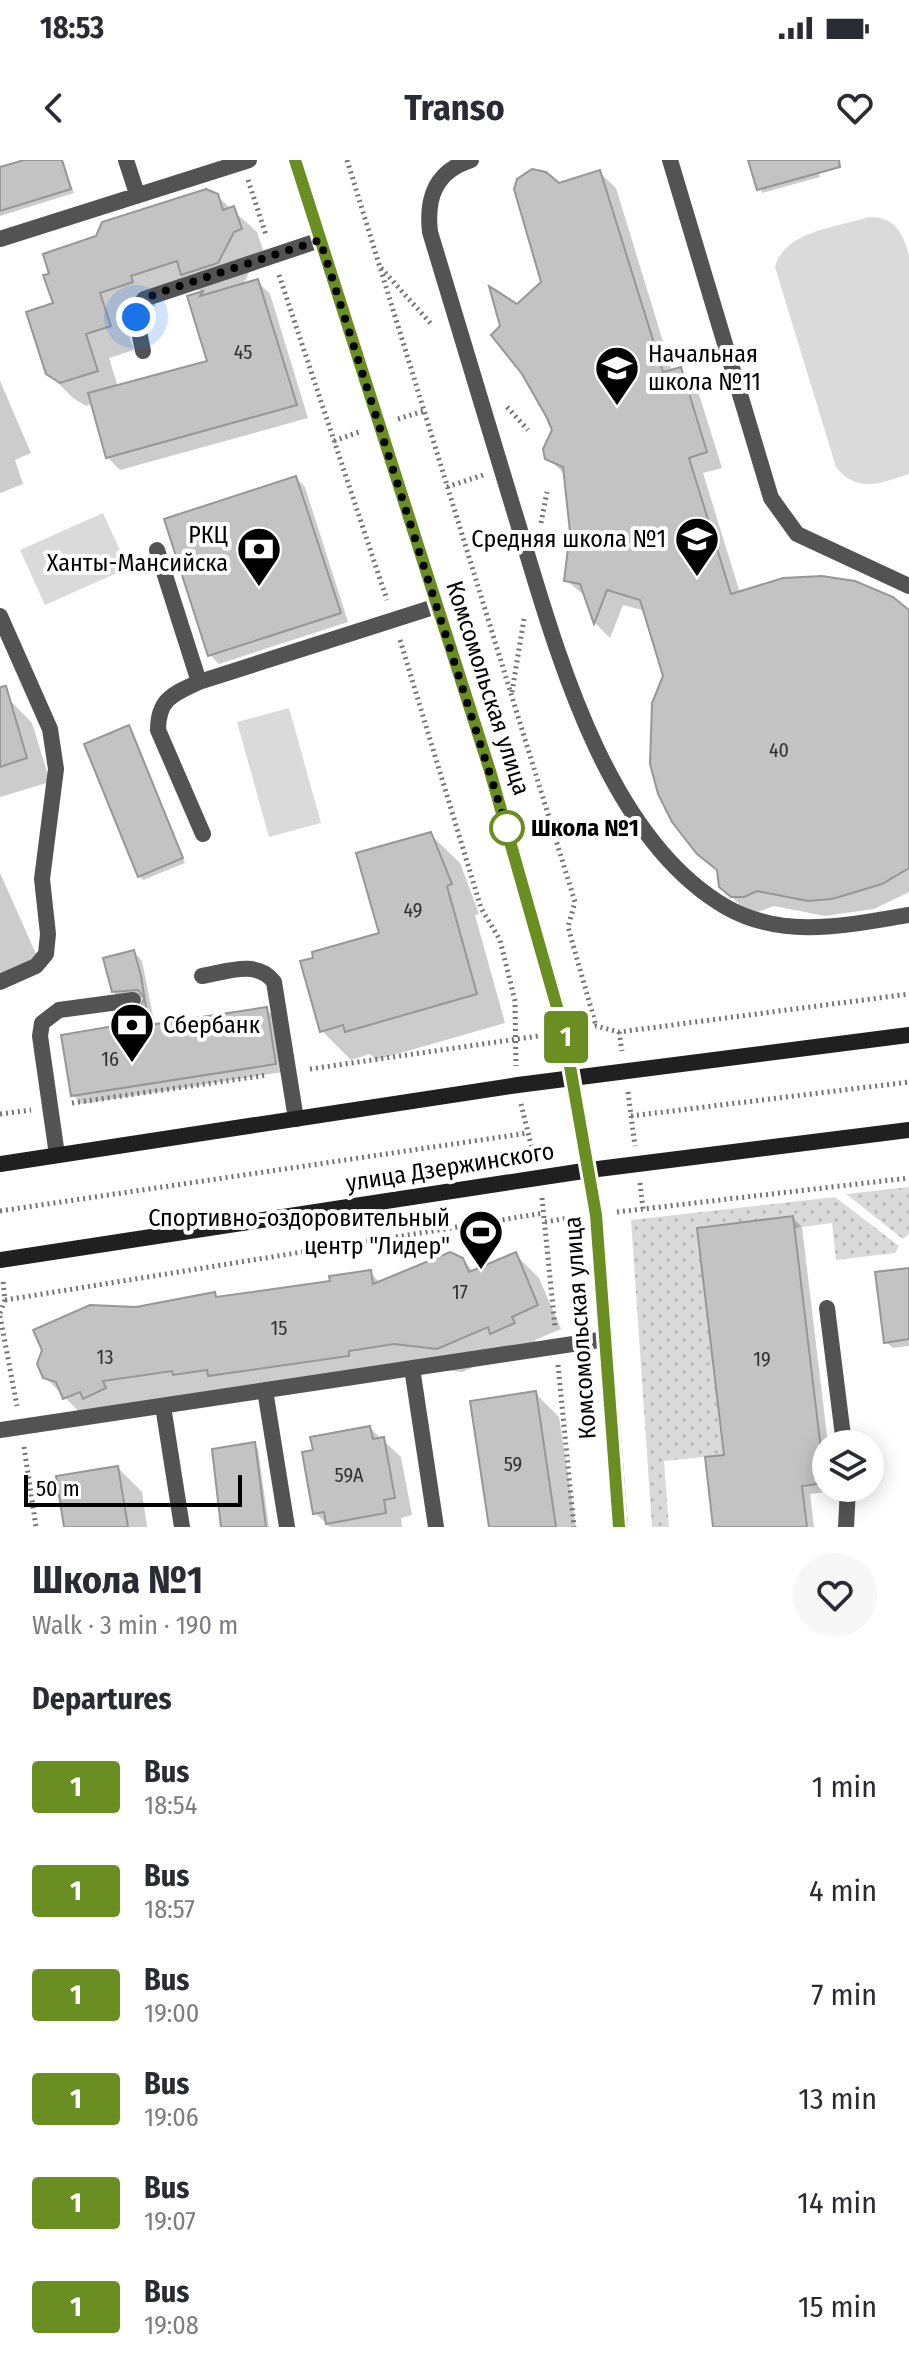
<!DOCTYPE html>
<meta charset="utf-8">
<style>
body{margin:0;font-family:"Fira Sans Condensed",sans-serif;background:#f7f7f7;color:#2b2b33;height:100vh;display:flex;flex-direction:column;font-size:30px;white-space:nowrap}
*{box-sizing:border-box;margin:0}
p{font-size:26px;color:#7c7c81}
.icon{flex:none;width:44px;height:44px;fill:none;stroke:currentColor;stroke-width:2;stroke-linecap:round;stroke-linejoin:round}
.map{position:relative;height:1367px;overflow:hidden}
.sheet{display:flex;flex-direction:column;background:#fff;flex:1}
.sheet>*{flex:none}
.badge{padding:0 16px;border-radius:6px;font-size:28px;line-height:52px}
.buttons{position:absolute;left:812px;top:1270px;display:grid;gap:16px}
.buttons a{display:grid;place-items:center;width:72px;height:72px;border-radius:50%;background:#fff;box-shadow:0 4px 20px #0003;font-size:40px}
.scale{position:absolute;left:24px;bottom:20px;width:218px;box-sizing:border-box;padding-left:8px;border:4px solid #000;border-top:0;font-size:22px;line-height:28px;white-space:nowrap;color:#000;-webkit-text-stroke:6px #fff;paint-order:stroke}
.you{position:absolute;width:40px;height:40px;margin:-20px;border:6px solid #fff;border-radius:50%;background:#1a73e8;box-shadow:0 0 0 12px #1a73e833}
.map>.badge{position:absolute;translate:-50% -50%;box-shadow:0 0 0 4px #fff}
h2{padding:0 32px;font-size:30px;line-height:72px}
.round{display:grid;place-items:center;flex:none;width:84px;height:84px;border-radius:42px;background:#f7f7f7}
.head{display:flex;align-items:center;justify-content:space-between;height:136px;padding:0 32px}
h1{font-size:38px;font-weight:700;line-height:60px}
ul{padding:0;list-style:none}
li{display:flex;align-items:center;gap:24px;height:104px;padding:0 32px}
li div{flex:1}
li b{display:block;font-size:30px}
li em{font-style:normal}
li .badge{min-width:88px;font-weight:700;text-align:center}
.status{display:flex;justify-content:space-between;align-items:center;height:56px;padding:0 40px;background:#fff;direction:ltr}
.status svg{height:22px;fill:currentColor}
header{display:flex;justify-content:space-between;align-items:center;height:104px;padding:0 32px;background:#fff;font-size:36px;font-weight:700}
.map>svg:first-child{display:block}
.grass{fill:url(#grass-dots)}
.park{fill:#dadada}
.shadow{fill:#0003;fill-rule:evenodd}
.building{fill:#c3c3c3;stroke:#979797;stroke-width:2}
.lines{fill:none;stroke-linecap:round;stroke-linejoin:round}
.path{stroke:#757575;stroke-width:5;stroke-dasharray:2 4;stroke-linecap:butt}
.service{stroke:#535353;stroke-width:16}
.tertiary{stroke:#535353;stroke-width:16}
.secondary{stroke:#202020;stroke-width:16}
.line-casing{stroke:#fff;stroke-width:18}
.line{stroke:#6b8e23;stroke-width:12}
.walk{stroke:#000;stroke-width:8;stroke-dasharray:0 14.4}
.stop-dot{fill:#fff;stroke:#6b8e23;stroke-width:4}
.labels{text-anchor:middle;stroke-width:8;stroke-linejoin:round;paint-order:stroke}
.number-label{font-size:20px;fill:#313131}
.poi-label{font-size:24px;fill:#000;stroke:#fff;text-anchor:end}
.street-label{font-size:24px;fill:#000;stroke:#fff}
.stop-label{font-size:24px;font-weight:bold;fill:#000;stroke:#fff;text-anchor:start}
</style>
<div class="status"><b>18:53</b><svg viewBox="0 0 49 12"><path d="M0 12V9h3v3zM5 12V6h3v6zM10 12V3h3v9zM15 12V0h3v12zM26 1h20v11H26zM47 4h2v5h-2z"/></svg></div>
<header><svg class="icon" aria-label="back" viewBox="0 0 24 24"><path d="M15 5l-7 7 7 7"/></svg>Transo<svg class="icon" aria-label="heart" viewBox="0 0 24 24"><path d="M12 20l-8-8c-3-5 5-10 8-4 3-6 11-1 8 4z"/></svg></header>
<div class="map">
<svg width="909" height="1367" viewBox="0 0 909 1367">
<defs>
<pattern id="grass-dots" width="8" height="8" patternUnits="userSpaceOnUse" patternTransform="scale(2)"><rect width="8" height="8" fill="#dadada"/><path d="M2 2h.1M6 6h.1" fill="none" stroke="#b9b9b9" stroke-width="1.8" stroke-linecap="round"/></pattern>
</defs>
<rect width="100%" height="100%" fill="#fff"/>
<path class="grass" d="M909 1027V1074L903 1079 846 1034Z
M835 1037 899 1086 895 1093 836 1100 832 1063 795 1068 793 1056 724 1295 664 1301 669 1367H652L631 1060Z"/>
<path class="park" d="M869 57C896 57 902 72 909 95V314C881 323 857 334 836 307L775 107C784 71 838 67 869 57Z
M103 353 128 408 45 445 20 390Z
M289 548 321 663 269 677 237 562Z"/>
<path class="shadow" d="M30 0H63L74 33 0 56V9Z
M750 0H815L820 17 762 33Z
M599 12 616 28 672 211 680 209 696 225 722 308 703 313 740 433 909 453V732L874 749 825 756 774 746 755 753 740 745 723 729 720 713 698 693 652 603 654 544 665 516 646 451 623 445 610 478 595 463 586 437 566 420 572 397 566 316 546 295 554 269 517 147 544 122 558 25Z
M217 36 257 72 264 93 258 95 242 126 257 121 270 134 308 258 120 310 107 297 93 243 86 246 73 238 48 213 55 145ZM195 126 202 133 190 137 210 202 118 227 109 198 134 190 123 156 156 146 153 140Z
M0 221 31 293 15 300 23 324 0 333Z
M296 318 305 327 348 462 219 504 210 495Z
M9 539 32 563 50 622 0 637V541Z
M129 568 185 703 143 720 139 716Z
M430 674 460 703 479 754 475 755 505 863 376 900 370 894 351 900 322 871 381 774Z
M0 713 40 803 0 821Z
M134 792 142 801 155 866 266 849 275 857 283 912 82 944 73 935 123 867 142 850 146 838 122 840 113 831Z
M793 1058 802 1067 828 1284 826 1328H833V1331L810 1334 814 1367H715L727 1297Z
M515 1094 539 1118 561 1169 535 1180 537 1187 511 1191 462 1212 419 1207 89 1262 45 1217 136 1149 214 1134 219 1139 333 1123 370 1112 380 1123 462 1099 474 1112Z
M909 1110V1186L893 1188 886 1182Z
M535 1233 559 1257 576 1367H491Z
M370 1268 401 1297 412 1355 401 1358 402 1367H330L315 1353Z
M254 1285 258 1289 269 1367H224Z
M118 1308 142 1332 147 1367H66Z"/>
<path class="building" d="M24 0H62L71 29 0 51V7Z
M748 0H839L840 7 757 30Z
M532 9 546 12 559 23 600 10 663 212 681 207 707 292 689 298 731 434 783 418 822 416 855 421 893 437 909 450V708L882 724 832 739 808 741 757 731 744 737H731L719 727 717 710 697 694 672 662 658 634 650 604 652 543 663 516 640 440 607 430 594 464 580 424 564 421 570 372 563 307 545 299 543 289 552 270 547 258 522 214 491 175 500 166 489 126 517 144 541 122 514 29 517 19Z
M206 29 218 34 223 50 234 46 242 69 234 72 218 103 181 115 177 101 131 116 133 122 100 133 111 166 86 174 98 211 60 223 46 214 26 152 53 143 43 115 49 114 43 94 96 76 102 62Z
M258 119 297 245 106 298 88 233 207 201 187 136 203 131 200 136Z
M296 316 341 453 208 496 164 359Z
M6 526 27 598 0 607V527Z
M129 565 183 698 138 717 84 584Z
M431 672 452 724 447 726 477 834 345 872 343 865 320 872 300 801 313 798 312 792 379 773 356 693Z
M134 790 141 816 149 865 267 847 276 904 71 936 61 875 120 865 117 853 140 848 144 838 138 830 112 832 103 798Z
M793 1056 825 1323 802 1326 807 1367H713L705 1297 724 1295 697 1068Z
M450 1092 463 1098 469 1112 516 1092 538 1145 512 1157 515 1163 490 1174 488 1167 437 1189 394 1184 349 1191V1196L208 1216 207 1210 173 1215 172 1211 103 1221 106 1228 83 1239 80 1232 63 1239 56 1222 43 1218 37 1204 42 1190 33 1170 90 1145 136 1147 215 1132 216 1137 330 1121 329 1116 371 1110 373 1124Z
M909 1108V1179L884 1183 875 1112Z
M536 1231 556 1367H489L470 1241Z
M370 1266 373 1279 384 1277 395 1338 384 1340 386 1353 326 1364 324 1352 313 1354 302 1292 313 1290 310 1277Z
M255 1282 266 1367H221L212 1289Z
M118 1306 128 1367H64L56 1316Z"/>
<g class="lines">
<path class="path" d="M347 0 575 742 568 767 596 866
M248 20 266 75
M381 108 433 166
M279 115 387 440
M507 247 528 270
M398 259 424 251
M334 281 359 272
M447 327 483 315
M541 363 547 332
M400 480 481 748 500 780 515 841 516 906
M512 532 524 459
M583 869 596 866 619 872 909 834
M619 872 622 891
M310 909 545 875
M628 932 635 986
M72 943 268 915
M521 944 534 997
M0 954 31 950
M631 956 909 922
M640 1023 643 1049
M542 1038 555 1167
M0 1051 528 973
M617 1052 909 1018
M545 1062 575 1057
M5 1140 544 1053
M0 1153 5 1140 3 1121
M0 1156 17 1246
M558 1205 574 1367
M24 1287 36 1367"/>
<path class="service" d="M126 0 137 34
M471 0C436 11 426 37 430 72 457 162 484 253 512 344 552 473 600 674 726 747 784 780 847 765 909 755
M670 0 771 338 797 374 909 426
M0 79 249 0
M143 191 136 157 144 139 320 80
M157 390 199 522
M0 456 50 569 56 609 42 719 48 774 46 794 36 806 0 822
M203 674 158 570C158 539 173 534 199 522L437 446
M202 816C226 812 257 799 274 822L296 959
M57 995 40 876 42 863 59 850 133 840
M827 1148 844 1284
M412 1208 436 1367
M265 1230 287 1367
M163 1246 182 1367
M0 1270 606 1179
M846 1367 848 1328"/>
<path class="tertiary" d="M295 0 490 611 564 872 596 1055 620 1367"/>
<path class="secondary" d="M0 1004 518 925 909 875
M0 1100 590 1010 909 970"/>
</g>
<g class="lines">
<g class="line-casing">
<path id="line" d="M295 0 490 611 564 872 596 1055 619 1367"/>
</g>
<use href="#line" class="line"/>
<path class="walk" d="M136 157 144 139 161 132 320 80 507 668"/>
</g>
<defs>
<g id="school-pin" transform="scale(2.3)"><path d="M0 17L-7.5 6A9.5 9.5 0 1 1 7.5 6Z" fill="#000" stroke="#fff"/><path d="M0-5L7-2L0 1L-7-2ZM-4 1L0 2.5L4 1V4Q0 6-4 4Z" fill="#fff"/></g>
<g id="bank-pin" transform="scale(2.3)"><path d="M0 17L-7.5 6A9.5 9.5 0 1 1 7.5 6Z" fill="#000" stroke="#fff"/><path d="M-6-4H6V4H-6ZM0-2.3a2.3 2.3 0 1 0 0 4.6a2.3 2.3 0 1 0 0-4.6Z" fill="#fff"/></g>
<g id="stadium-pin" transform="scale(2.3)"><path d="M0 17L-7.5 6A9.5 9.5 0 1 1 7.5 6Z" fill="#000" stroke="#fff"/><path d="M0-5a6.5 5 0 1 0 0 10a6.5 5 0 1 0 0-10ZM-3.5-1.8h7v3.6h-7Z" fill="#fff"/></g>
</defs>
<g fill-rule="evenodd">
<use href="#school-pin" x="617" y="208"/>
<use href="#school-pin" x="697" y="379"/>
<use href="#bank-pin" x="259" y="389"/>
<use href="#bank-pin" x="132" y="865"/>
<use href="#stadium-pin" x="481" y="1072"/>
</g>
<circle class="stop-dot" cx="507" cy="668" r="16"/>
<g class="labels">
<g class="number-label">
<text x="243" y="199">45</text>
<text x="779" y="597">40</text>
<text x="413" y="757">49</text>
<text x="110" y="906">16</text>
<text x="460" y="1139">17</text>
<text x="279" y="1175">15</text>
<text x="105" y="1204">13</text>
<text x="762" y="1206">19</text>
<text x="513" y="1311">59</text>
<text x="349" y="1322">59А</text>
</g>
<g class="poi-label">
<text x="648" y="202" text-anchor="start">Начальная<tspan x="648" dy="28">школа №11</tspan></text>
<text x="228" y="383">РКЦ<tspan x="228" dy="28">Ханты-Мансийска</tspan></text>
<text x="666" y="387">Средняя школа №1</text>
<text x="163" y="873" text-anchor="start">Сбербанк</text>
<text x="450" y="1066">Спортивно-оздоровительный<tspan x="450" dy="28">центр "Лидер"</tspan></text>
</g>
<g class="street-label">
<text transform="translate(488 528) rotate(72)" y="8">Комсомольская улица</text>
<text transform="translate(450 1007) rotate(-9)" y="8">улица Дзержинского</text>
<text transform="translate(580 1168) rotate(-94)" y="8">Комсомольская улица</text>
</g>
<g class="stop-label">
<text x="531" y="676">Школа №1</text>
</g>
</g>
</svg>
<div class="buttons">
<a><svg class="icon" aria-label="layers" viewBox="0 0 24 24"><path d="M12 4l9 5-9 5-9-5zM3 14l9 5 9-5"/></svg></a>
</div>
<div class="scale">50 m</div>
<div class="you" style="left:136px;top:157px"></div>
<b class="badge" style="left:566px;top:877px;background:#6b8e23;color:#fff">1</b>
</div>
<section class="sheet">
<div class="head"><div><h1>Школа №1</h1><p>Walk · 3 min · 190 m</p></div><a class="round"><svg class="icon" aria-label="heart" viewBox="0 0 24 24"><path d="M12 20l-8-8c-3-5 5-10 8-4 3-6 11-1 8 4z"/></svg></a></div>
<h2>Departures</h2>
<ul>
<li><span class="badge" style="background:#6b8e23;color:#fff">1</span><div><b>Bus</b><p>18:54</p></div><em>1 min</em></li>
<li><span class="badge" style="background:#6b8e23;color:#fff">1</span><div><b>Bus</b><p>18:57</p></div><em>4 min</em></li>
<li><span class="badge" style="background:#6b8e23;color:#fff">1</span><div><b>Bus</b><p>19:00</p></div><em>7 min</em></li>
<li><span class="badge" style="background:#6b8e23;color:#fff">1</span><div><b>Bus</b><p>19:06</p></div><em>13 min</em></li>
<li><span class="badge" style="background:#6b8e23;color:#fff">1</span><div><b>Bus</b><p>19:07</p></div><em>14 min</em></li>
<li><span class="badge" style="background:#6b8e23;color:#fff">1</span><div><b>Bus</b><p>19:08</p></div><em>15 min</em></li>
</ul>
</section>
